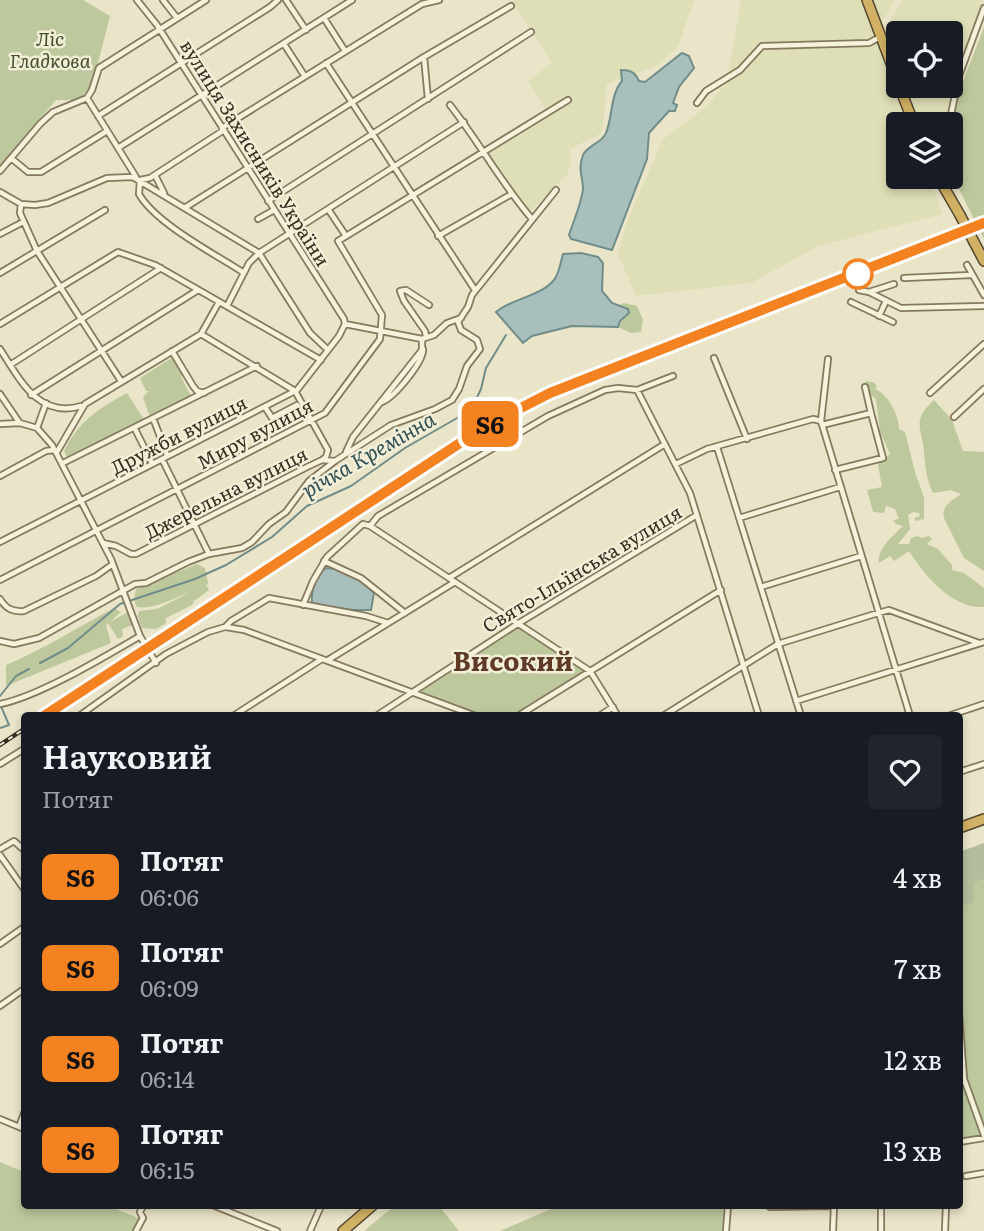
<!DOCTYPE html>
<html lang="uk">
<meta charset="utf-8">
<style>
body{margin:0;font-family:Literata,serif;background:#20242c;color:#f1f3f6;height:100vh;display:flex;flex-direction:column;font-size:26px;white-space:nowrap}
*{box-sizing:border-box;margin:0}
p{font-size:23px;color:#9ea1a6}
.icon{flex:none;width:38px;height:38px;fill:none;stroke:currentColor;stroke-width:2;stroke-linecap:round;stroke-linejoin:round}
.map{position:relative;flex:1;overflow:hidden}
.sheet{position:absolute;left:21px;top:712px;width:942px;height:497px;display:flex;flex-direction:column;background:#171b24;border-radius:7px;box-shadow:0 4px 10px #0003}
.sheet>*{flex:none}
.badge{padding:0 14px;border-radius:10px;font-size:24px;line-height:46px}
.tools{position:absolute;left:886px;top:21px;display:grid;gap:14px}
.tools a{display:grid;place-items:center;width:77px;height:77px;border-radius:7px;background:#171b24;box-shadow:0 4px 10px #0003;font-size:35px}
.map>.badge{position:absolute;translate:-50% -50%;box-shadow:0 0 0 4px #fff}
.round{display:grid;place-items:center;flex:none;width:74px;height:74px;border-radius:7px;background:#20242c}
.head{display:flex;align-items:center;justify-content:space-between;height:119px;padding:0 21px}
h1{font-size:33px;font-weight:600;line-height:52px}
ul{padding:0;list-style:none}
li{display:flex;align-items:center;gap:21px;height:91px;padding:0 21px}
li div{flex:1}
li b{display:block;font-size:26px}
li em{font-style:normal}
li .badge{min-width:77px;font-weight:700;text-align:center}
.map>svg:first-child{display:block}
.farmland{fill:#dfdfb7}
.green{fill:#bdc89d}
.cemetery{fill:#b5be9c}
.water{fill:#a9bfbc;stroke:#708d8a;stroke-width:2}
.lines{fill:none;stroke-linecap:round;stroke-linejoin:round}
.stream{stroke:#708d8a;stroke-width:2}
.minor-casing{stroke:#85795f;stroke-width:8}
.highway-casing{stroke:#544733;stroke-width:12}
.minor{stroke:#f6f2db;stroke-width:4.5}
.highway{stroke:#d1b163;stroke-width:9}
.rail-casing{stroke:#372f21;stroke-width:4.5}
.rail{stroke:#f3efd8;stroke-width:2;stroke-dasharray:5;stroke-linecap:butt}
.highway-bridge-casing{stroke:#544733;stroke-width:12;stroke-linecap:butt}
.highway-bridge{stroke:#d1b163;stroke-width:9}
.line-casing{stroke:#fff;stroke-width:16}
.line{stroke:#f58220;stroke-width:10}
.stop-dot{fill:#fff;stroke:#f58220;stroke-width:3.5}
.labels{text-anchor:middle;stroke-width:5;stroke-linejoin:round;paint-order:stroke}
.park-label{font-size:19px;font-style:italic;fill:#42512a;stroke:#f3efd8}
.street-label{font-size:19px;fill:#372f21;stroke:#f3efd8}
.water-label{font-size:21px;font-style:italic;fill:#325255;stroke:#f3efd8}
.district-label{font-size:26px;font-weight:bold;fill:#5f3a25;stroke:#f3efd8}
</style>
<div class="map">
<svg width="984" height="1231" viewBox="0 0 984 1231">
<rect width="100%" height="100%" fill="#eae5c9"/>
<path class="farmland" d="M511 0H694L678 47 656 66 607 84 602 133 570 149 571 160 568 174 529 212 484 151 548 113 528 81 552 63Z
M741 0H861L909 124H898V177H929L943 214 818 246 751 283 636 296 618 254 628 219 663 139 706 107 727 82Z
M871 0H895L880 26Z
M902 0H984L946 124H920L904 86H950V33H898V71L883 34Z"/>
<path class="green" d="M0 0H83L110 16 92 87 77 100H56L0 165Z
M984 27V239L953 177 954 105Z
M624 303 637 306 643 320 641 332 631 333 618 327 628 309 620 305Z
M173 357 186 375 181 377 192 398 150 417 143 397 149 391H146L140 378Z
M865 381 873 382 877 386 875 389C888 394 899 415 899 429L905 432 915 472 924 498V519L916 521 914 518 920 516 919 513 913 512 908 515 910 529 898 544H909L911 538 917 536 922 538 929 536 932 539 927 544 938 549 952 565V570L964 573 984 588V607C952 609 924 575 909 551L894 561 890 556 879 563C877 548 893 536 903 526L896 524 893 520 899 519 895 509 886 506 884 513 873 512 867 490 882 487 878 464 890 454 880 432 876 399 866 392Z
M127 393 145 421 68 460 64 451C78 422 99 408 127 393Z
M934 400 952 420 963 451 984 452V571L964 558 944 518C941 505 952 501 961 494L951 490 933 493C926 478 925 466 924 450 921 426 912 420 934 400Z
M197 564 205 568 208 583 206 587H208L209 590 194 601 192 605 166 618 165 624 156 629 142 628 138 616 139 611 157 609 190 592C173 598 155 610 137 607L134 600 136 589Z
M114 608 121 612 110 622 126 613H132L135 624 122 629 123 636 118 639 108 623 106 625 111 643 6 686V665C44 649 78 627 114 608Z
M519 623 590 671 518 716H476L413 692Z
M984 879V1139L959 1142V888Z
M0 1162 24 1172V1206H108L141 1219 132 1231H0Z
M394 1206H439L459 1231H364Z
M558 1206H724L723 1231H500Z"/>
<path class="cemetery" d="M984 843V879L974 883V902L959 907V852Z"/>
<path class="water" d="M682 53 689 56 694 68 679 87 673 103 677 105 675 111H669L649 133 647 159 612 250 571 239 569 235C573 222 583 200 583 187 582 175 578 168 583 155 588 145 602 143 606 133 613 116 610 95 622 81L621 70C630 70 635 72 639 81L645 82Z
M581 253 598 257 603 263 602 291 612 303 628 309 629 313 620 321 618 327 572 326 532 336 523 343 496 312C512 298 540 297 554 280 559 274 561 261 563 254Z
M326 568C346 569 360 580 374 593L371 610H353L312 604C311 590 315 577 326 568Z"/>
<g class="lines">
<path class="stream" d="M40 663 68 648 120 604 195 579 226 565 272 537 307 506 351 486 405 448 471 410 481 389 486 368 506 335
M0 696 16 676 29 669
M0 728 9 725 0 704"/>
<g class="minor-casing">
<path id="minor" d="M137 0 157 25 344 319 345 324
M163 0 177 18
M286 0 306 30
M324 18 345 51
M284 44 304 75
M424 57 428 99
M326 63 475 290
M87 98 136 177
M697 103 706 91 740 70 762 46 869 43 880 37
M450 105C479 142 501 183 532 219
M98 116 270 7 278 0
M949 124 959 76 984 8
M222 128 422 4 439 0
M224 130 150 178 140 180 139 194C155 223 215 254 244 273
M118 148 352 0
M11 158 28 172H41L107 131
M0 171 40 124 53 112 87 98 92 90 99 68 206 0
M155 175 164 193
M0 192 21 204 35 205 48 203 107 178 133 177 259 253 464 122
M268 201 531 32
M21 204 20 213 37 251 121 381
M186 207 424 57 511 6
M328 209 346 236
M258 219 274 210
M0 234 23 222
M438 236 510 195
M967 265 984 295
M0 273 105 210
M904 278 971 275
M859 290 869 292 901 308 984 306
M869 292 894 284
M851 302 893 322
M227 306 249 263 259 253 310 333 328 350
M879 316 886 301
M0 324 118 252 155 265 321 360
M345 324 422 339 434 335 447 323 461 318
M201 334 295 391 328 450 326 457 322 460
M426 336 425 331 404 301 400 291 406 290 429 305
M0 349C19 378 38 419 81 406
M172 351 193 386 197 391 204 393
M714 358 747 439
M828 359 821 421 910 716
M10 365 161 268
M637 390 690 493 759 716
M930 393 984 344
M0 394 19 422
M31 395 198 290
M382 402C395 397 424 361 423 349
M265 407 272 418 297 405
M954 417 984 389
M153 418 167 455
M0 424 20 423 37 428 52 445 111 559 140 636 156 663
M822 425 871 413 865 387
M37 428 46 403
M135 429 152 463
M717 447 801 716
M57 452 85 404 201 334 219 302
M346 452 353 437 422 350V339
M162 459 209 554
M63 463 257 366
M676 464 707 449 813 419 821 421
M835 470 883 458 871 413
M0 476 46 451 54 450
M739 518 840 487
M370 526 590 671 618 716
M0 542 297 390 339 336 345 324
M103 543 116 546 131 554H136L307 467 322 460 335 461
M324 561 361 578 405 613
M449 578 665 444
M0 580 325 413 380 339 382 315 338 241 568 100
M761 587 861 556
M0 599C6 609 13 612 24 611L96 576 113 564
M303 605 313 581 327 557 363 524 370 526 378 516 548 416 605 390 618 388 637 390 673 376
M226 627 244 630 476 716
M0 641 14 644 39 638 135 584 146 583 188 562 209 554 242 548 252 542 269 524 286 512 309 481 335 461 391 425 435 409 452 400 459 389 467 366 480 349 477 340 461 330 458 322 468 307 472 295 556 190
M328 660 455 582
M796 701 984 642
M0 704C38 697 106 656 140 636
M79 716 166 654 208 632 225 627 231 621 269 598 366 616 388 623
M233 716 322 659
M376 716 519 623 697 515
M518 716 721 590
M599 716 613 707
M663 716 778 644 878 613 889 610 979 643
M948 716 984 704
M0 764 24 749
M959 772 984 764
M0 849 14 841 24 850
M0 855 24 889
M0 944 24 927
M0 1006 24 989
M959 1012 964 1079 984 1135
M0 1119 24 1129
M19 1127 24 1113
M959 1142 984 1138
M966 1176 984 1173
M215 1206 277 1231
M770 1207 834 1206
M136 1231 143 1218 140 1212 143 1206
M310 1231 321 1206
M726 1231 728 1206
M833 1231 834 1206
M881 1231V1206
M945 1231 946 1206"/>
</g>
<g class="highway-casing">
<path id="highway" d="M867 0 898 82
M899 86 914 124
M938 177 960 215
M974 242 984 261
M959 828 984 819
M343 1231 372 1206"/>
</g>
<use href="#minor" class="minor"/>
<use href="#highway" class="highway"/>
<g class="rail-casing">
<path id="rail" d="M44 716 487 426 550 393 984 223
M0 745 24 729"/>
</g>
<use href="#rail" class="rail"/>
<g class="highway-bridge-casing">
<path id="highway-bridge" d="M960 215 974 242"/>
</g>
<use href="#highway-bridge" class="highway-bridge"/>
</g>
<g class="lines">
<g class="line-casing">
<path id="line" d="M44 716 486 426 550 393 984 223"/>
</g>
<use href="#line" class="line"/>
</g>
<circle class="stop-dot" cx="858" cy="274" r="14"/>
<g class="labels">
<g class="park-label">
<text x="50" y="46">Ліс<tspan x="50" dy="22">Гладкова</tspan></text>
</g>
<g class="street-label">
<text transform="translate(255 153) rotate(58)" y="7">вулиця Захисників України</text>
<text transform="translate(255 434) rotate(-28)" y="7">Миру вулиця</text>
<text transform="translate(179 435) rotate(-27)" y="7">Дружби вулиця</text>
<text transform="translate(226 493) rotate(-27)" y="7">Джерельна вулиця</text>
<text transform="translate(582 569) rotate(-31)" y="7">Свято-Ільїнська вулиця</text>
</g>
<g class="water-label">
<text transform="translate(369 455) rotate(-30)" y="7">річка Кремінна</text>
</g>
<g class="district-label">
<text x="513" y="671">Високий</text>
</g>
</g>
</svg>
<div class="tools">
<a><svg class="icon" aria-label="locate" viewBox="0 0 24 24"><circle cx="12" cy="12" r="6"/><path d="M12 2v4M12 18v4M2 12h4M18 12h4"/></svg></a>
<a><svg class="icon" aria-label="layers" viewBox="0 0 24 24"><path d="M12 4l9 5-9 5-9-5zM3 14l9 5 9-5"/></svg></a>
</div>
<b class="badge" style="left:490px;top:424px;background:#f58220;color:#111">S6</b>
<section class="sheet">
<div class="head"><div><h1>Науковий</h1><p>Потяг</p></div><a class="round"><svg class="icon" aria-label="heart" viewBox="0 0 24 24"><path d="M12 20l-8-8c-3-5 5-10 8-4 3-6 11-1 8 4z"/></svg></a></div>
<ul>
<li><span class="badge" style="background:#f58220;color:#111">S6</span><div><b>Потяг</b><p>06:06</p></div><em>4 хв</em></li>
<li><span class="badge" style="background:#f58220;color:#111">S6</span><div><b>Потяг</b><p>06:09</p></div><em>7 хв</em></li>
<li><span class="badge" style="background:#f58220;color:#111">S6</span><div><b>Потяг</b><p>06:14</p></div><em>12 хв</em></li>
<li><span class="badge" style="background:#f58220;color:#111">S6</span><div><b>Потяг</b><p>06:15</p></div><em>13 хв</em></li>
</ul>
</section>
</div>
